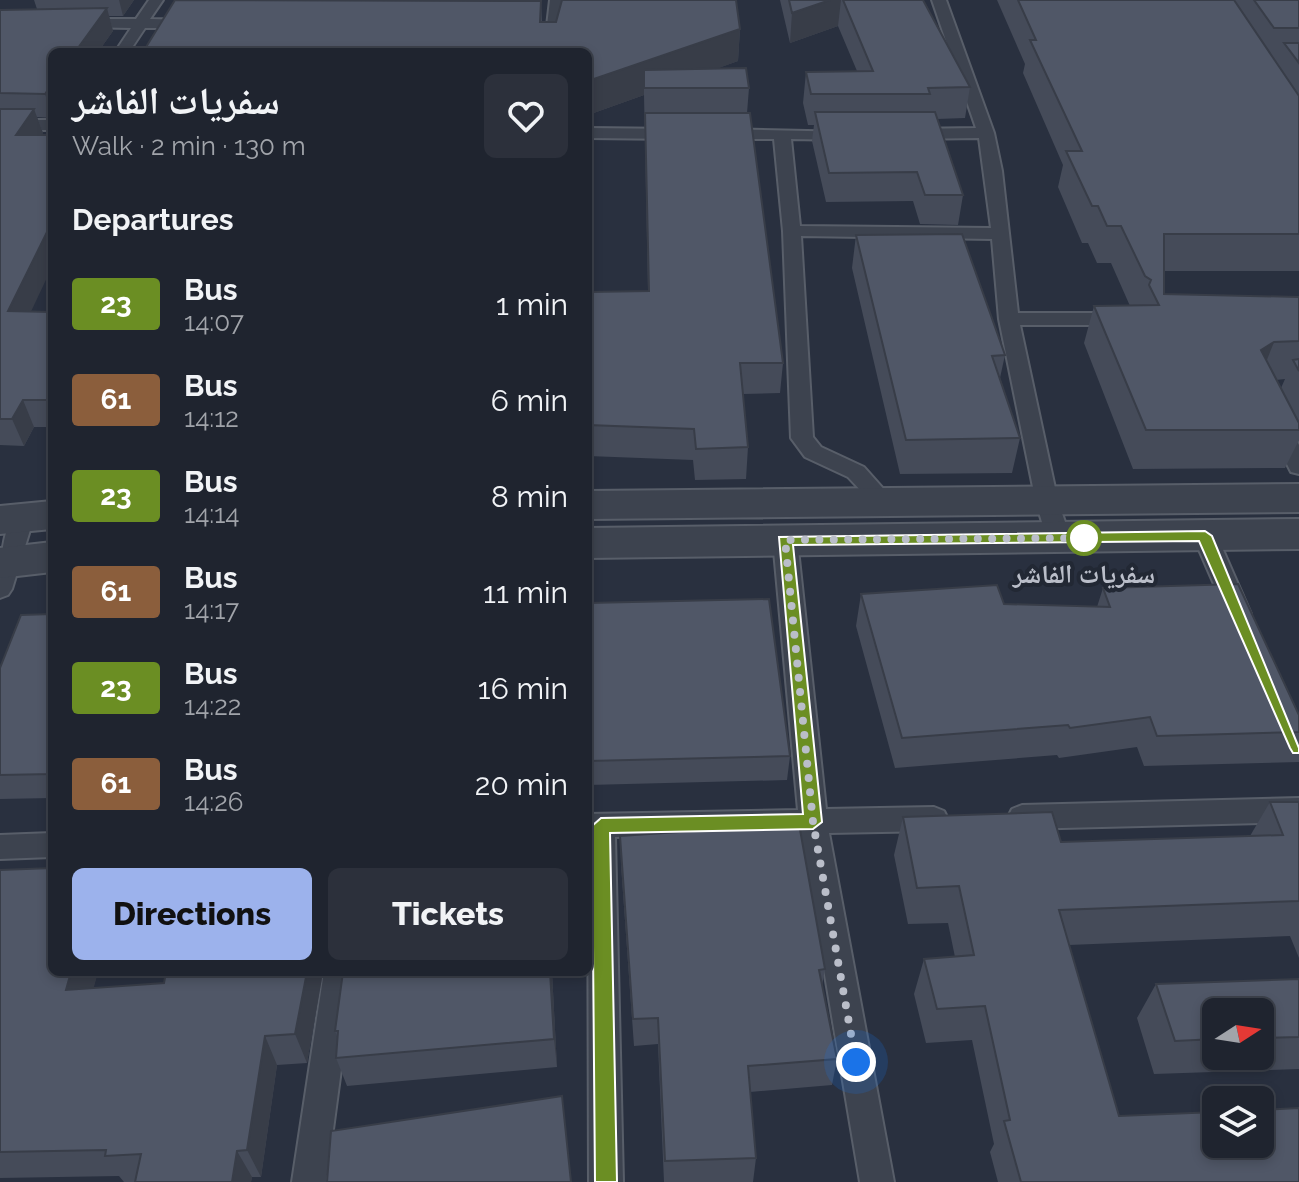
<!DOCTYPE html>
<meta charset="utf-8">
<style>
body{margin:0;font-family:Raleway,"Noto Naskh Arabic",sans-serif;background:#2c303b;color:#f1f3f6;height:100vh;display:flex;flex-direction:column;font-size:30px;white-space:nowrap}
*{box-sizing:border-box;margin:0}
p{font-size:26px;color:#a1a4aa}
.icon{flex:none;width:44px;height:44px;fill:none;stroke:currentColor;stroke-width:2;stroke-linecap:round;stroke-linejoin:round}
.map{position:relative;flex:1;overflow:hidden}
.sheet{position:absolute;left:48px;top:48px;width:544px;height:928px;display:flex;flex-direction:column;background:#1f242f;border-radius:12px;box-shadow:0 4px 12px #0003,0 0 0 2px #3c414b}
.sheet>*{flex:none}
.badge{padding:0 16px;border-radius:6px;font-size:28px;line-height:52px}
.needle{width:52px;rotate:78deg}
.tools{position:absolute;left:1202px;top:998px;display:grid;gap:16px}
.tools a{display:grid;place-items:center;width:72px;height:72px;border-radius:12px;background:#1f242f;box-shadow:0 4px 12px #0003,0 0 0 2px #3c414b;font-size:40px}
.you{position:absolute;width:40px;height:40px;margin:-20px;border:6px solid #fff;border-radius:50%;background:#1a73e8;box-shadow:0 0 0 12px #1a73e833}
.map>.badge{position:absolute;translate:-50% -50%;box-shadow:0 0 0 4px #fff}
h2{padding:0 24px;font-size:30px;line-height:72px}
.round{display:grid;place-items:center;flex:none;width:84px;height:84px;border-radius:12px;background:#2c303b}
.head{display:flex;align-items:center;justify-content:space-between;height:136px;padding:0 24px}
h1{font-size:38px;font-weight:800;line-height:60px}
.cta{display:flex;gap:16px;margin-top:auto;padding:16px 24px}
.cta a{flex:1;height:92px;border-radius:12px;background:#9cb2ec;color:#111;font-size:32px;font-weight:800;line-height:92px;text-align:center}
.cta a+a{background:#2c303b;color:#f1f3f6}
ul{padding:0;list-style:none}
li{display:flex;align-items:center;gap:24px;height:96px;padding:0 24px}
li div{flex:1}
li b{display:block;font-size:30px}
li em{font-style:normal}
li .badge{min-width:88px;font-weight:700;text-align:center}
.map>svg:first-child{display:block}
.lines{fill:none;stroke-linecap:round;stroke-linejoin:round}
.service-casing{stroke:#585e69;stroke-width:4}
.tertiary-casing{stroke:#585e69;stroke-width:4}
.service{fill:#3d434f;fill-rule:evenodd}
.tertiary{fill:#3d434f;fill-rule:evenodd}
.wall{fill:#454b59;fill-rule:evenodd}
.shaded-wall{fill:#383d48}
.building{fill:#505767;stroke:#383d48;stroke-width:2}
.line{fill:#6b8e23;stroke:#fff;stroke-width:2}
.walk{stroke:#babec9;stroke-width:8;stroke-dasharray:0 14.4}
.stop-dot{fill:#fff;stroke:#6b8e23;stroke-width:4}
.labels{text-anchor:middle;stroke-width:8;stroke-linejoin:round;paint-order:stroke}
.stop-label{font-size:26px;font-weight:bold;fill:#babec9;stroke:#222834}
</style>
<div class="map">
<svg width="1299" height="1182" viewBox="0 0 1299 1182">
<rect width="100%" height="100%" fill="#29303f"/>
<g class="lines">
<g class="service-casing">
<path id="service" d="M149 0H163L150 19 194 20 201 24 194 28H145L129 52H115L131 28 78 27 71 23 78 19H136Z
M550 0H564L558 52H544Z
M932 0H946L994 133 1002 171 1018 313H1123L1133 319 1123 325H1020L1058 502 1071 539 1059 547 1047 539 1036 502 999 319 992 239 801 236 813 437 821 447 864 467 896 503 893 508H877L848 477 805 457 791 438 783 231 774 139H722L714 134 722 129 852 132V138L846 140 791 139 800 226 991 228 979 138 910 139 902 134 910 129 976 128Z
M0 120H52V130H0Z
M588 128 678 129 686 134 678 139 588 138Z
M1279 420 1286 422 1299 445V474L1291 472 1268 427Z
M23 509 34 517 12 589 8 595 0 598C0 576 0 516 23 509Z
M1205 528 1217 536 1251 614 1248 620H1230L1227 614 1193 536Z
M785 532 797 540 826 809 934 807 944 811 948 819 944 827 934 831 829 833 894 1182H860L801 833 615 837 623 1182H589L588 814 798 810 773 540Z
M1299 798V822L1022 829 1012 825 1008 817 1012 809 1022 805Z
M52 833V857L0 859V835Z
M324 972H354L326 1182H292Z"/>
</g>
<g class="tertiary-casing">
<path id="tertiary" d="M1299 484V512L588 519V491Z
M52 501V529L0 534V506Z
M1299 519V549L588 558V528Z
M52 542V572L0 578V548Z"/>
</g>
<use href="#service" class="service"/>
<use href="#tertiary" class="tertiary"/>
</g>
<path class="wall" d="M34 0H134L123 16H109L113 31 98 52H52V118L37 117 43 133 41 135 31 311 52 312V427H34L24 446 0 445V10L37 9Z
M175 0H528L541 1 542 22 740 29 738 61 718 68 749 88 747 113 783 363 780 393 743 394 748 447 746 479 695 480 693 460 588 456V292L648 291 644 95 588 115V52Z
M780 0H923L970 87 965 118 937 119 963 195 958 225 920 224 913 201 826 202 812 141 814 125H808L803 103 806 72 857 71 838 26 790 43Z
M997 0H1299V271H1164V294L1299 297V440L1285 468 1133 469 1084 343 1094 306H1130L1111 263H1097L1088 243H1082L1058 187 1063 165 1023 73 1025 64ZM1285 379 1281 388 1276 380Z
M856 235 1005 355 1000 378 1020 438 1012 473 900 474 852 268Z
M1103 588 1299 715V762L1144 766 1137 747 1059 758 1057 755 895 768 856 626 861 594 1004 604 1097 607Z
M588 603 790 756 787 780 588 785Z
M52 614V798L0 799V668Z
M1270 802H1299V958L1290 936 1069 945 1119 1116 1299 1182H998L990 1152 994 1144 972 1040 926 1043 914 994 924 959 955 957 948 923 908 924 894 855 903 817 1061 842 1250 836Z
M620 836 825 969 822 986 837 1059 832 1085 750 1092 756 1158 753 1182H664L658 1044 634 1046 621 865Z
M0 870 52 972H98L93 988 323 972 307 1063 277 1065 261 1177H252L251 1182H124L119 1176 0 1178Z
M552 972 557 1067 347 1086 336 1058 338 1039 335 1031Z
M1299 979V1069L1154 1074 1137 1018 1156 984ZM1216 1012H1260V1056H1216Z"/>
<path class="shaded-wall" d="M119 0H134L123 16Z
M830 0H841L838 26 790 43 792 13Z
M107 8 113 31 98 52H75Z
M740 29 738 61 664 88 644 70V95L588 115V81Z
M52 84V114L45 94Z
M34 109 43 133 24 159 16 135Z
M52 222V267L19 337 8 311Z
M1274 342 1259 380 1261 350Z
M23 400 34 427 24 446 12 419Z
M71 972H98L85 1020 66 990Z
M307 972H323L307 1063 295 1034Z
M550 972H552L557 1067 554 1039Z
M265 1036 277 1065 261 1177 247 1150Z
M237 1151 252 1177 251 1182H232Z"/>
<path class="building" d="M175 0 541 1 540 22H556L562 0H736L740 29 588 81V52H143Z
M789 0H830L792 13Z
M843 0H923L970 87 928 88 930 94H811L806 72 873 71Z
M1018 0H1234L1299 96V234H1164V294L1299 297V341L1274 342 1261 350 1299 423V430H1146L1094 306 1159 305 1149 285 1151 280 1145 276 1121 226H1107L1098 206H1092L1066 151H1082L1030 40H1036Z
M1254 0H1299V28H1274Z
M107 8 75 52H52V84L45 94 0 93V10Z
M1284 43H1299V63Z
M746 68 749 88H644V70Z
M0 109H34L16 135H52V213L50 216H52V222L8 311 52 312V400H23L12 419H0Z
M815 112H935L963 195H925L917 172 829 173Z
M645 113H750L783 363H740L748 447 696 449 694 429 588 425V292L649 291Z
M962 234 1005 355 992 356 1020 438 906 440 856 235Z
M1299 359V371L1293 360Z
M1238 584 1299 715V732L1157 736 1150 717 1070 728 1068 725 902 738 861 594 997 585 1004 604 1110 607 1103 588Z
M769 599 790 756 588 761V603Z
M52 614V774L0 775V668L21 615Z
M1270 802H1299V901L1059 910 1119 1116 1216 1112V1144H1260V1110L1299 1108V1182H1021L1004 1121 1010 1120 985 1006 937 1009 924 959 974 955 959 886 917 888 903 817 1052 812 1061 842 1283 835Z
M799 824 825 969 819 970 837 1059 748 1066 756 1158 665 1161 658 1018 633 1019 620 836Z
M52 868V972H71L66 990 164 983 166 972H307L295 1034 265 1036 247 1150 237 1151 232 1182H135L141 1154 105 1156 106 1150 0 1152V870Z
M343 972H550L554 1039 336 1058 338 1031H335Z
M1299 979V1037L1260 1038V1012H1216V1039L1175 1041 1156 984Z
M562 1096 571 1182H327L331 1131Z"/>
<path class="line" d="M1205 531 1212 536 1299 748V753H1293L1290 748 1199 541 793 545 822 822 813 829 610 833 617 1182H595L592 826 601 818 803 814 779 537Z"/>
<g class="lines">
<path class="walk" d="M856 1062 813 822 785 540 1088 538H1084"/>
</g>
<circle class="stop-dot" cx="1084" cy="538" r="16"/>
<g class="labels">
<g class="stop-label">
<text x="1084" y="583">سفريات الفاشر</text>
</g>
</g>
</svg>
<div class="tools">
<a><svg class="needle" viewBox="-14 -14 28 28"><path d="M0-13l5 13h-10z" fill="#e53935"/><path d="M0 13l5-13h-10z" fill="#a1a4aa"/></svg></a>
<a><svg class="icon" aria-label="layers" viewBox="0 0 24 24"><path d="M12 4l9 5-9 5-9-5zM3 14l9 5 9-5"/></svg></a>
</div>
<div class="you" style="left:856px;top:1062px"></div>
<section class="sheet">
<div class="head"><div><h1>سفريات الفاشر</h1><p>Walk · 2 min · 130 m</p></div><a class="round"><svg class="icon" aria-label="heart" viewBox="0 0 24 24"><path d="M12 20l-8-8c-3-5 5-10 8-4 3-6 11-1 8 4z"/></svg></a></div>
<h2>Departures</h2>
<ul>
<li><span class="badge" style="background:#6b8e23;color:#fff">23</span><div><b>Bus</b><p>14:07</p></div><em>1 min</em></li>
<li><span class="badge" style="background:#8b5e3c;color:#fff">61</span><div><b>Bus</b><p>14:12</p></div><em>6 min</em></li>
<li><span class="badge" style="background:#6b8e23;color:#fff">23</span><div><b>Bus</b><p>14:14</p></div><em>8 min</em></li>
<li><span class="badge" style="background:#8b5e3c;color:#fff">61</span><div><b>Bus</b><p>14:17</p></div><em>11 min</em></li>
<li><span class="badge" style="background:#6b8e23;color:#fff">23</span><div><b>Bus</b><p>14:22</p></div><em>16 min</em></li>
<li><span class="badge" style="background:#8b5e3c;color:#fff">61</span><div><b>Bus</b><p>14:26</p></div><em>20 min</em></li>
</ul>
<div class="cta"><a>Directions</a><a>Tickets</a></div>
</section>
</div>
